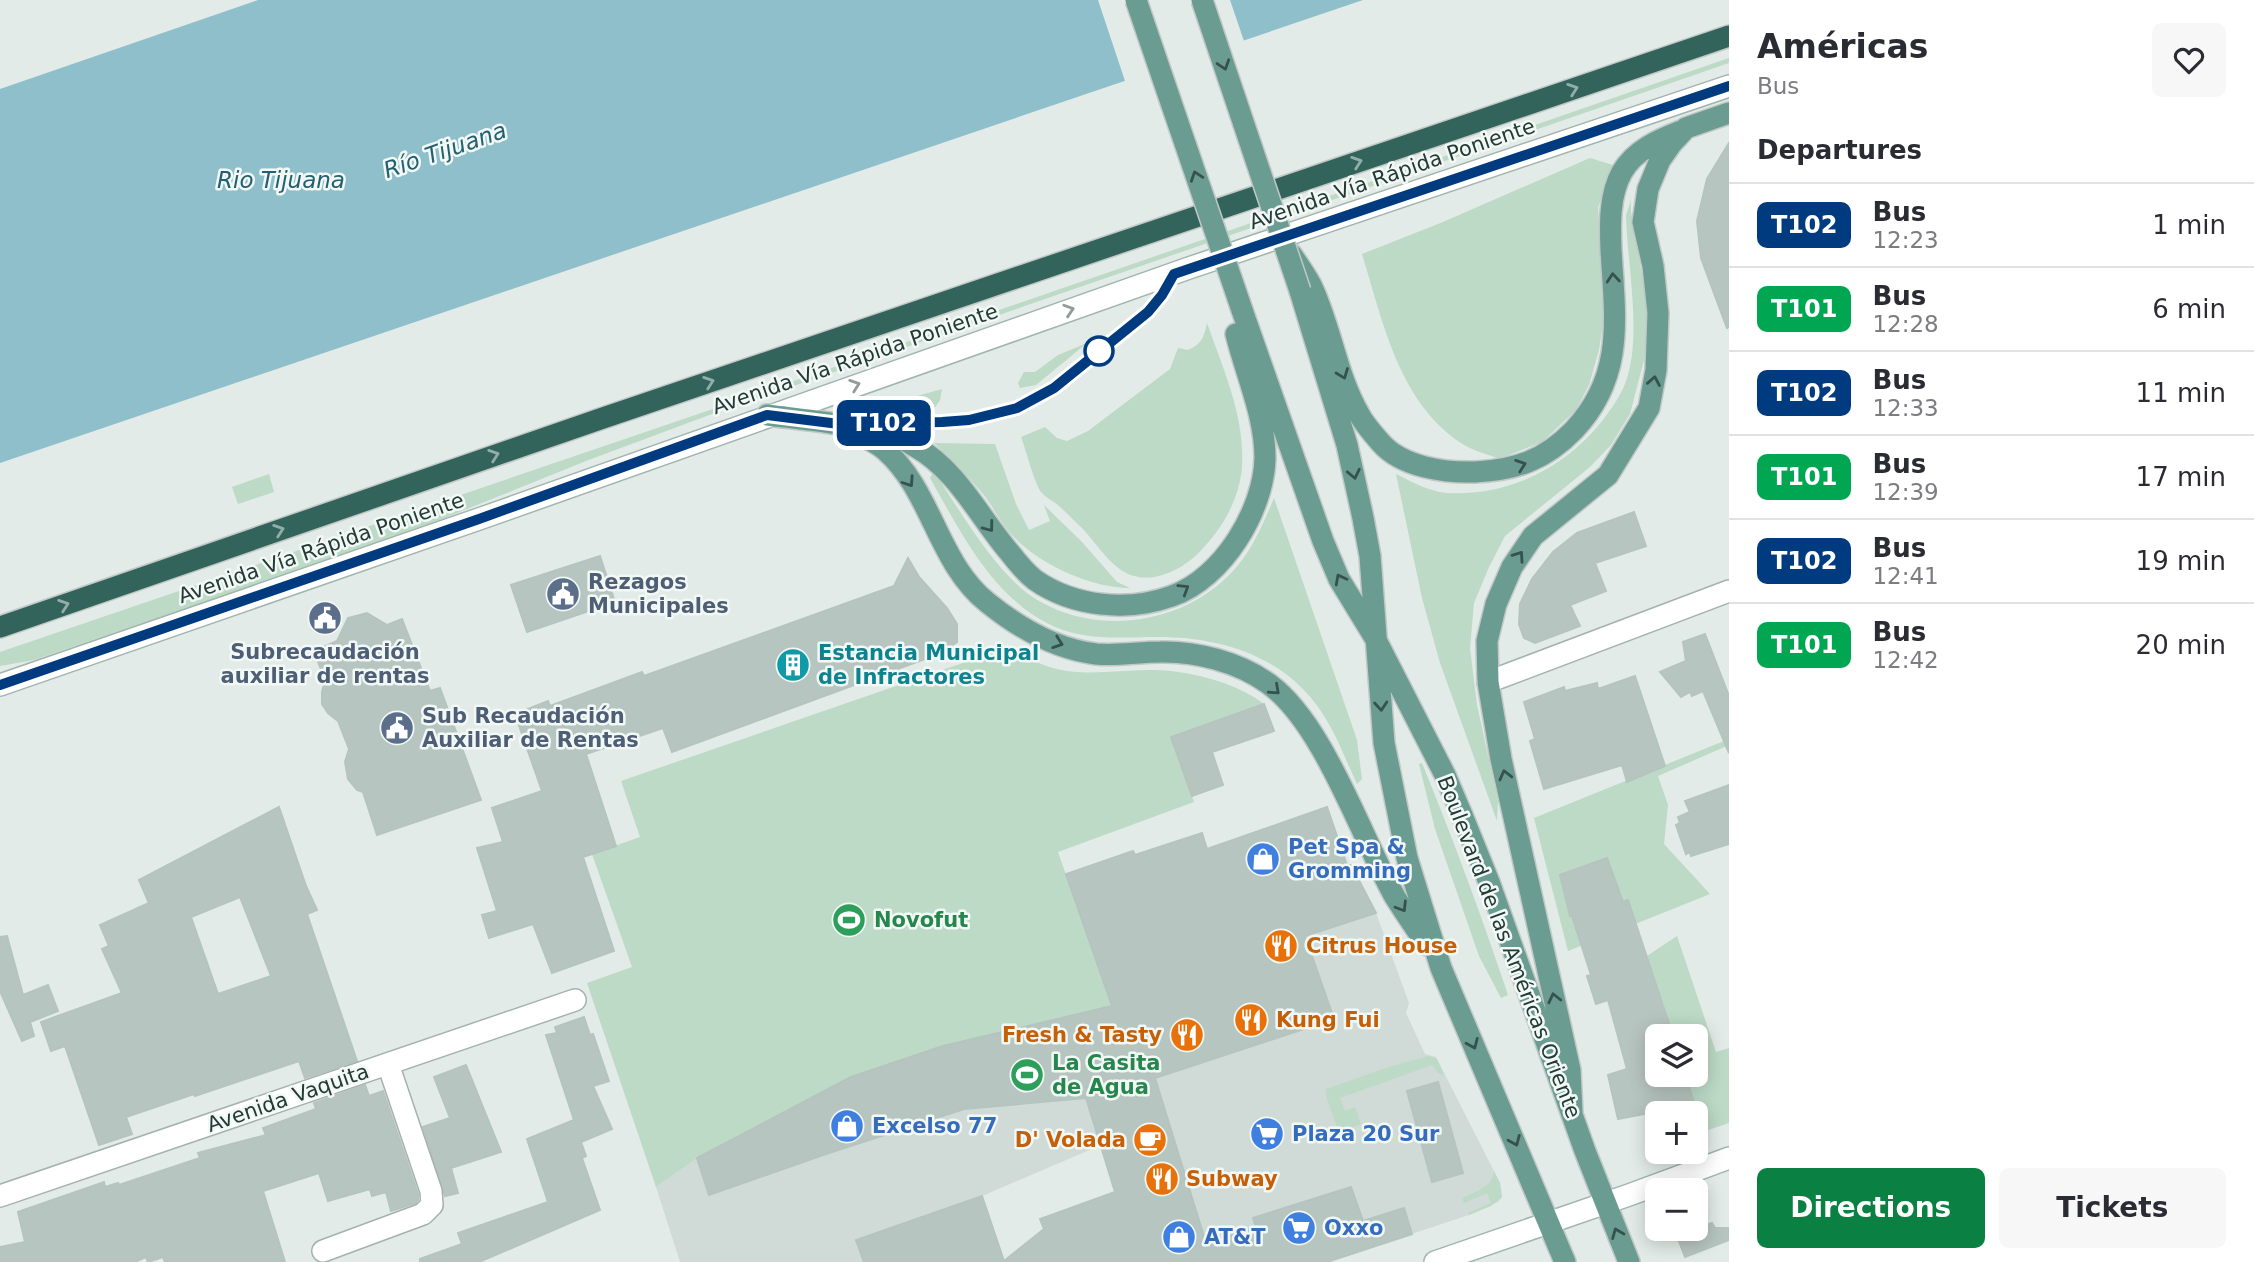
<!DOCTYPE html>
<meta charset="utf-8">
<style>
body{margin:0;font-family:"DejaVu Sans",sans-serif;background:#f7f7f7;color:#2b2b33;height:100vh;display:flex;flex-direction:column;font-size:26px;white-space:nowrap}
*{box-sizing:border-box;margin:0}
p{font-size:23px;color:#7c7c81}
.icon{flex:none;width:38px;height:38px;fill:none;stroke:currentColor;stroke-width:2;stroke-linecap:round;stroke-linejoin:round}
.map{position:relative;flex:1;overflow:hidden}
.details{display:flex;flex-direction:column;background:#fff;width:525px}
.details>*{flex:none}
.badge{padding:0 14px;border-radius:10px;font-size:24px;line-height:46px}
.controls{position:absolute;left:1645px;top:1024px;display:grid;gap:14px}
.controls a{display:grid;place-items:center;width:63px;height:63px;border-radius:10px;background:#fff;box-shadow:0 4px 18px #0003;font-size:35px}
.map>.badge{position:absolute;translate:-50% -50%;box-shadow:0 0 0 4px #fff}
h2{padding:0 28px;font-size:26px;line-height:63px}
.round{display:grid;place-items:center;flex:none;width:74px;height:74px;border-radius:10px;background:#f7f7f7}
.summary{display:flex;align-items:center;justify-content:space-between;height:119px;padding:0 28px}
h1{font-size:33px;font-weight:800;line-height:52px}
.button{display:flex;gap:14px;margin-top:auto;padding:14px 28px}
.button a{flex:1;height:80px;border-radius:10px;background:#0b8043;color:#fff;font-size:28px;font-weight:800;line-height:80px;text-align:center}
.button a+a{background:#f7f7f7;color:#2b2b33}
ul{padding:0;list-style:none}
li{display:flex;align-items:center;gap:21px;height:84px;padding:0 28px;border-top:2px solid #e1e1e2}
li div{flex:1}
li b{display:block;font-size:26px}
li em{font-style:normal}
li .badge{min-width:77px;font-weight:700;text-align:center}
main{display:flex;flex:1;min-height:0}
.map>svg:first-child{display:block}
.built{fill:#d0dad6}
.green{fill:#bcdac6}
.water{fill:#8ebfcb}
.pier{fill:#e2ebe7}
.building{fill:#b7c5c0;stroke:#b5c4be;stroke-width:2;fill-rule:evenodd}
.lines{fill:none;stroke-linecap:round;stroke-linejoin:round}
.street-casing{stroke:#a5b2ae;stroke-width:24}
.secondary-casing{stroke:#a1b5af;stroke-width:24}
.primary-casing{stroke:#c1c8c6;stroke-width:24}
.highway-casing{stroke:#c1c8c6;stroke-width:24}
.street{stroke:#fff;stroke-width:21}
.secondary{stroke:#fff;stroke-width:21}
.primary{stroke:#6a9c92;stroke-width:21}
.highway{stroke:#32645b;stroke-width:21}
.primary-bridge-casing{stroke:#c1c8c6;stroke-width:24;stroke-linecap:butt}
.primary-bridge{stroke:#6a9c92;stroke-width:21}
.oneway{stroke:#35524c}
.oneway2{stroke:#92aea8}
.oneway3{stroke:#919c9a}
.line-casing{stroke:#fff;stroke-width:16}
.line{stroke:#003b80;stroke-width:10}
.stop-dot{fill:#fff;stroke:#003b80;stroke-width:3.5}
.labels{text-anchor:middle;stroke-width:5;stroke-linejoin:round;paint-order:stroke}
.street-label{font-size:21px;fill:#233a35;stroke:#f2f8f5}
.service-label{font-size:21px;font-weight:bold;fill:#4e5e75;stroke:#f2f8f5;text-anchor:start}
.culture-label{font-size:21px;font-weight:bold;fill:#0d838f;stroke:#f2f8f5;text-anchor:start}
.shop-label{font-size:21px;font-weight:bold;fill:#366cbe;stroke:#f2f8f5;text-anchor:start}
.leisure-label{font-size:21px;font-weight:bold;fill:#27864d;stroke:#f2f8f5;text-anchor:start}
.food-label{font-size:21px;font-weight:bold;fill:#c56008;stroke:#f2f8f5;text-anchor:start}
.water-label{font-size:23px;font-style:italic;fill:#236071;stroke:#f2f8f5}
</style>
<main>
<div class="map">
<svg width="1729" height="1262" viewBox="0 0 1729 1262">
<rect width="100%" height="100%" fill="#e2ebe7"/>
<path class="built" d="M1237 904 1376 913 1409 1003 1406 1013 1425 1054 1436 1057 1500 1183 1502 1197 1498 1202 1469 1215 1327 1262H1136L1101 1145 982 1196 999 1245 951 1262H680L656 1187 697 1158 851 1077Z"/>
<path class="green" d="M1729 58V63L712 414 586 461 420 528 34 660 0 666V652L710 410Z
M1590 158 1613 165 1598 208 1605 311 1599 350 1589 385 1576 410 1542 442 1499 459C1488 454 1474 451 1464 445 1399 404 1383 322 1362 254L1443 222Z
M1631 200V212L1648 310V333L1644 360 1630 414 1611 445 1590 467 1505 536 1489 567 1474 603 1470 648 1477 705 1498 801 1497 821 1440 663 1422 598 1396 474C1412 482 1428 491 1446 493 1508 497 1565 468 1603 420 1611 409 1620 397 1625 384 1643 337 1627 265 1626 215Z
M1207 323C1223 369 1245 416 1242 466 1240 496 1225 524 1205 546 1186 569 1149 589 1121 570 1105 559 1094 540 1081 527 1073 520 1066 512 1058 505 1053 501 1045 497 1041 492 1034 482 1026 450 1021 437L1045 427 1057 438 1067 441 1088 431 1170 369 1178 348 1188 350C1202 344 1204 337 1207 323Z
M1087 343 1036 385 1020 388 1018 383 1024 372H1035L1058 355Z
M942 389 940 400 934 409 902 413 872 411 871 409Z
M934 443 995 444 1016 504 1029 530 1050 521 1044 505 1082 542 1117 582 1130 588C1090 588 1037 563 1011 534 1000 522 993 506 983 494 968 476 951 459 934 443Z
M269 474 274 492 238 504 232 487Z
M932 474 936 475C960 511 993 567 1027 593 1088 638 1181 627 1232 572 1252 551 1263 524 1274 498L1357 740 1362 779 1357 784C1348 765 1340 744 1330 726 1293 657 1222 635 1149 637 1114 638 1077 640 1045 622 990 592 960 531 930 478Z
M1012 646C1066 691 1117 663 1178 672 1208 676 1240 686 1264 704L1171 737 1194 802 1058 852 1112 1006 851 1077 697 1158 656 1187 587 983 632 967 592 854 640 837 621 781Z
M1729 739V745L1658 776 1668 805 1664 844 1710 894 1568 951 1534 818Z
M1422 763C1453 839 1482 917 1508 995L1501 998 1479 956 1435 829 1419 764Z
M1677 936 1716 1052 1729 1048V1123L1702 1132 1684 1075 1696 1074V1036H1672L1647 956Z
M1429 1056 1437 1059 1444 1075 1438 1073 1432 1065 1340 1098 1345 1111 1355 1107 1361 1124 1339 1132 1326 1096V1089L1392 1066Z
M1494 1171 1500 1183 1502 1197 1491 1206 1469 1215 1468 1213 1491 1203 1487 1193 1464 1203 1462 1198C1475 1192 1493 1187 1494 1171Z"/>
<path class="water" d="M258 0H1363L0 463V89Z"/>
<path class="pier" d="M1098 0H1230L1245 44 1126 84Z"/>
<path class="building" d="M1729 143V327L1727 328 1701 258 1697 221 1707 179Z
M1634 512 1646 546 1595 563 1606 591 1570 605 1580 626 1535 643 1524 638 1519 624 1520 604 1532 579 1553 552 1577 533Z
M600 556 615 602 527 632 511 585Z
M908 558 919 577 947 608 957 624V642L941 653 672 752 663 728 586 754 616 846 583 857 614 951 552 973 533 924 489 938 482 915 497 911 477 848 503 842 492 808 542 791 515 714 548 701 550 706 642 672 644 676 894 586Z
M367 613 387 625 402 619 430 691 440 688 481 800 377 835 363 792 357 790 348 779 345 762 349 749 338 721 328 713 322 704V692L325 680 314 651 337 641 348 618Z
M1705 634 1729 696V753L1703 691 1692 696 1690 692 1681 697 1660 672 1686 661 1683 642Z
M1635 676 1665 766 1627 782 1622 765 1544 789 1530 741 1535 739 1524 702 1564 687 1565 691 1597 683 1598 689Z
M1264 704 1274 731 1212 752 1223 785 1192 796 1171 737Z
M1729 785V844L1691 856 1690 852 1686 854 1676 825 1680 823 1678 817 1690 812 1685 801Z
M279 807 306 886 317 910 307 914 357 1061 305 1078 299 1061 195 1096 194 1094 126 1117 132 1134 99 1145 65 1046 51 1051 41 1022 122 993 102 949 109 946 100 925 149 903 139 880ZM240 897 271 976 218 994 191 917Z
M1327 807 1347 865H1351L1376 913 1305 936 1334 1019 1155 1078 1206 1243 1256 1227 1253 1218 1351 1187 1363 1221 1404 1208 1412 1234 1327 1262H864L856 1240 982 1196 1004 1261 1044 1229 1040 1219 1115 1192 1086 1098 964 1109 823 1155 709 1195 697 1158 851 1077 943 1046 1112 1006 1066 874 1133 851 1135 855 1202 833 1207 849Z
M1607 858 1623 902 1628 900 1673 1036H1657V1074H1685L1696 1109 1683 1113H1649L1618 1119 1608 1075 1627 1069 1608 1000 1596 1004 1587 976 1591 975 1572 916H1570L1560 875Z
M7 936 23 995 48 985 58 1011 30 1022 34 1036 22 1041 0 991V937Z
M584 1017 590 1035 593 1034 609 1081 593 1086 612 1129 581 1142 586 1156 582 1158 600 1210 479 1262H420V1259L462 1244 458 1233 548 1202 527 1139 574 1120 546 1035 557 1033 555 1027Z
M466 1065 501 1152 451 1168 458 1193 445 1196 423 1127 450 1118 434 1077Z
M1438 1082 1463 1173 1432 1182 1407 1091Z
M365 1085 369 1096 383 1091 418 1194V1200L416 1203 391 1211 386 1192 372 1196 370 1189 328 1201 319 1173 263 1191 285 1262H165L163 1257 148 1262 146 1257 135 1262H0V1247L25 1242 18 1212 104 1182 105 1187 118 1183 119 1185 200 1158 198 1153 266 1135 263 1128 316 1109 314 1103Z
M1712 1223 1715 1228H1729V1240L1685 1257 1674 1228H1698Z"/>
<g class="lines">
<g class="street-casing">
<path id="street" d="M1488 682 1729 591
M0 1196 575 1000
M323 1251 423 1214 432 1205 431 1191 388 1064"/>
</g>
<g class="secondary-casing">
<path id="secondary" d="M0 685 479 519 1189 268 1729 86
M1435 1262 1629 1195 1729 1158"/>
</g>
<g class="primary-casing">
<path id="primary" d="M1291 254C1298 264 1305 274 1311 285 1331 326 1336 374 1359 414 1364 424 1374 435 1381 443 1402 467 1445 473 1475 472 1516 470 1545 460 1574 430 1625 376 1615 318 1611 250 1610 225 1609 195 1622 172 1635 150 1658 140 1681 131
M1300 291 1347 445 1363 518 1370 556 1384 743 1407 858 1441 968 1565 1262
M1242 310 1323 541 1339 579 1375 638 1445 775 1462 815 1489 882 1585 1151 1629 1262
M767 415C799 419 830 422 862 428 871 430 883 431 893 434 901 437 908 443 916 447 957 470 980 518 1010 553 1017 562 1026 573 1035 580 1074 607 1128 612 1172 596 1223 578 1264 510 1265 458 1265 415 1246 375 1236 334
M839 424C853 432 872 439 885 450 932 491 938 564 988 603 1019 628 1055 649 1096 654 1117 656 1139 652 1160 652 1196 651 1239 662 1269 684 1324 724 1361 837 1395 897 1405 913 1416 929 1427 945
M1572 1113 1570 1070 1501 759 1488 682 1487 641 1496 604 1512 567 1533 536 1608 475 1649 408 1656 370 1658 313 1653 266 1643 222 1648 189 1660 160 1672 143 1686 128 1729 113"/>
</g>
<g class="highway-casing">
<path id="highway" d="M0 627 603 418 1729 36"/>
</g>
<use href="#street" class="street"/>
<use href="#secondary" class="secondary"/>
<use href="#primary" class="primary"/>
<use href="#highway" class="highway"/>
<g class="primary-bridge-casing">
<path id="primary-bridge" d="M1136 0 1242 310
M1202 0 1300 291"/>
</g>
<use href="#primary-bridge" class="primary-bridge"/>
</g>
<defs><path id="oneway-chevron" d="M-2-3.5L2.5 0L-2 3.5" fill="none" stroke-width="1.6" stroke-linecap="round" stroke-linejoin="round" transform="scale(1.75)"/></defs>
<g class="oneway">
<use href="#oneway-chevron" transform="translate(1224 65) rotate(72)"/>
<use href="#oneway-chevron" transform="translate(1196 176) rotate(-109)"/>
<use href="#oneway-chevron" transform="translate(1613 278) rotate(-95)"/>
<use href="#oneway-chevron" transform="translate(1343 374) rotate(69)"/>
<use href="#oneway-chevron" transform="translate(1654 381) rotate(-80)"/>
<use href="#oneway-chevron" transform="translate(1521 465) rotate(-19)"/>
<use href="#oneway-chevron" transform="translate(1354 474) rotate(78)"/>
<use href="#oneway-chevron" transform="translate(909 482) rotate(56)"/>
<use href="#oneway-chevron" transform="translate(989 527) rotate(53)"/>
<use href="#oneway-chevron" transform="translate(1519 556) rotate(-55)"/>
<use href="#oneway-chevron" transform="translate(1340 579) rotate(-118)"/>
<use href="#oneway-chevron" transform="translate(1184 589) rotate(-32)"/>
<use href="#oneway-chevron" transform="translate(1058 643) rotate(19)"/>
<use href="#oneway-chevron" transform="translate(1275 690) rotate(42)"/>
<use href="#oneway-chevron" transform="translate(1381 706) rotate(85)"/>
<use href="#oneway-chevron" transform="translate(1505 775) rotate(-104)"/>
<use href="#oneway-chevron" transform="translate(1402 907) rotate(58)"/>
<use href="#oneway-chevron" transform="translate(1554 998) rotate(-103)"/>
<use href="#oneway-chevron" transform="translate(1473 1044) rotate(67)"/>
<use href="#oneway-chevron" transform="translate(1515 1141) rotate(67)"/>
<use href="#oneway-chevron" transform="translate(1617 1233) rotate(-112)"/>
</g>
<g class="oneway2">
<use href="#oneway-chevron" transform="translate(1573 89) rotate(-19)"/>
<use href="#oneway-chevron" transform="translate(1357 162) rotate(-19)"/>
<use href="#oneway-chevron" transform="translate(709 382) rotate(-19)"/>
<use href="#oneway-chevron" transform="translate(494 455) rotate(-19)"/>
<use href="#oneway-chevron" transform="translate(279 530) rotate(-19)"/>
<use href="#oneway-chevron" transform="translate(64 605) rotate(-19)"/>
</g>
<g class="oneway3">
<use href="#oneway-chevron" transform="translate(1069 310) rotate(-18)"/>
<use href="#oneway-chevron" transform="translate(855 385) rotate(-19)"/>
</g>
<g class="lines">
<g class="line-casing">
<path id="line" d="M0 685 479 519 767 415 839 424 942 422 969 420 1017 408 1054 388 1148 312 1162 295 1174 274 1729 86"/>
</g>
<use href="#line" class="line"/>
</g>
<defs>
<g id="civic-disc" transform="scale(1.75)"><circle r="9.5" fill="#5c6f8a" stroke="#f2f8f5"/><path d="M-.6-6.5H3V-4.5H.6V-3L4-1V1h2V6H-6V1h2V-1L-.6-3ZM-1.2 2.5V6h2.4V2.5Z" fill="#fff"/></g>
<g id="building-disc" transform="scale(1.75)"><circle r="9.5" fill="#0f9aa8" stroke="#f2f8f5"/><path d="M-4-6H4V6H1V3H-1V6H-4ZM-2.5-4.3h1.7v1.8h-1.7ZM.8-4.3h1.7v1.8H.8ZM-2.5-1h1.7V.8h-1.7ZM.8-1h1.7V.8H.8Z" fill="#fff"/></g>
<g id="shop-disc" transform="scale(1.75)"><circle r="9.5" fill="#3f7fe0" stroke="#f2f8f5"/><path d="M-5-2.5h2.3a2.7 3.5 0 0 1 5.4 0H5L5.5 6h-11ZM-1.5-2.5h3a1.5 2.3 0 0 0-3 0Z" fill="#fff"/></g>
<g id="stadium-disc" transform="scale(1.75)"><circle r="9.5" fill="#2e9e5b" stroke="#f2f8f5"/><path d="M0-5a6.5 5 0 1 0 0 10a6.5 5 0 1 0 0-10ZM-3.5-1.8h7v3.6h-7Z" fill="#fff"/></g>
<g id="restaurant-disc" transform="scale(1.75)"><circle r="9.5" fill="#e8710a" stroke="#f2f8f5"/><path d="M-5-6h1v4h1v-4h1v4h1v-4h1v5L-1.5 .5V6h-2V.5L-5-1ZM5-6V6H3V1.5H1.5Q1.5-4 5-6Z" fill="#fff"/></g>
<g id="supermarket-disc" transform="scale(1.75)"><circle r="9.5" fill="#3f7fe0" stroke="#f2f8f5"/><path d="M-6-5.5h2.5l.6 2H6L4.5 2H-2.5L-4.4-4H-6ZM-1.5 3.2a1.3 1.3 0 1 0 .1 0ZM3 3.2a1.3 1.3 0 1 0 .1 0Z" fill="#fff"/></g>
<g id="cafe-disc" transform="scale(1.75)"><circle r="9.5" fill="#e8710a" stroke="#f2f8f5"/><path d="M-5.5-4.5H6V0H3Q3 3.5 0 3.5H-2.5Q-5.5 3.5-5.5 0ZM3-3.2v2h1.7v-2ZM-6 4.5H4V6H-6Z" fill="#fff"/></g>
</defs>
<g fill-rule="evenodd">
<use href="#civic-disc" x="563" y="594"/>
<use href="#civic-disc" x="325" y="618"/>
<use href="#building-disc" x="793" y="665"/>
<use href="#civic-disc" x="397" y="728"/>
<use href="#shop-disc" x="1263" y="859"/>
<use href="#stadium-disc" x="849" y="920"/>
<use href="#restaurant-disc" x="1281" y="946"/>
<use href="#restaurant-disc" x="1251" y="1020"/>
<use href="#restaurant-disc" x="1187" y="1035"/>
<use href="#stadium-disc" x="1027" y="1075"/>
<use href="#shop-disc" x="847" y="1126"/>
<use href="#supermarket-disc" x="1267" y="1134"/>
<use href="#cafe-disc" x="1150" y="1140"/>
<use href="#restaurant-disc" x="1162" y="1179"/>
<use href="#supermarket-disc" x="1299" y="1228"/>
<use href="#shop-disc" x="1179" y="1237"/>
</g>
<circle class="stop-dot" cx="1099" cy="351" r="14"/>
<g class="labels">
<g class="street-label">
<text transform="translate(1392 174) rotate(-19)" y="7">Avenida Vía Rápida Poniente</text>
<text transform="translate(855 359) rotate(-19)" y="7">Avenida Vía Rápida Poniente</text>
<text transform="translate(321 548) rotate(-19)" y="7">Avenida Vía Rápida Poniente</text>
<text transform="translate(1509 947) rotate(69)" y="7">Boulevard de las Américas Oriente</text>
<text transform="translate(288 1098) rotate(-19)" y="7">Avenida Vaquita</text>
</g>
<g class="service-label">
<text x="588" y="589">Rezagos<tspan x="588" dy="24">Municipales</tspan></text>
<text x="325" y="659" text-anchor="middle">Subrecaudación<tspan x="325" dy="24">auxiliar de rentas</tspan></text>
<text x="422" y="723">Sub Recaudación<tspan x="422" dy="24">Auxiliar de Rentas</tspan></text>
</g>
<g class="culture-label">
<text x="818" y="660">Estancia Municipal<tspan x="818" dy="24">de Infractores</tspan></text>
</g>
<g class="shop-label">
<text x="1288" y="854">Pet Spa &amp;<tspan x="1288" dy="24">Gromming</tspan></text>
<text x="872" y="1133">Excelso 77</text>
<text x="1292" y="1141">Plaza 20 Sur</text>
<text x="1324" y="1235">Oxxo</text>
<text x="1204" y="1244">AT&amp;T</text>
</g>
<g class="leisure-label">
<text x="874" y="927">Novofut</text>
<text x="1052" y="1070">La Casita<tspan x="1052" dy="24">de Agua</tspan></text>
</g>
<g class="food-label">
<text x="1306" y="953">Citrus House</text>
<text x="1276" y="1027">Kung Fui</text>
<text x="1162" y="1042" text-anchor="end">Fresh &amp; Tasty</text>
<text x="1126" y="1147" text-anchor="end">D' Volada</text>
<text x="1186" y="1186">Subway</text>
</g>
<g class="water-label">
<text transform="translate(445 150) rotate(-19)" y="8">Río Tijuana</text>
<text x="281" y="188">Rio Tijuana</text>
</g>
</g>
</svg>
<div class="controls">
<a><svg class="icon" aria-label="layers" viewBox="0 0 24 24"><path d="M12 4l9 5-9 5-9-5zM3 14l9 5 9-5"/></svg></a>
<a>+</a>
<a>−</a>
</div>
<b class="badge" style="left:884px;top:423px;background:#003b80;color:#fff">T102</b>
</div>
<section class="details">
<div class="summary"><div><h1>Américas</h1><p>Bus</p></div><a class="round"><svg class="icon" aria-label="heart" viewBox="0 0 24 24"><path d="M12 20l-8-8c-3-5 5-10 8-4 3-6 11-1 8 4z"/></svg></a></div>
<h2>Departures</h2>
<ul>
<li><span class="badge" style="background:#003b80;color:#fff">T102</span><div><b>Bus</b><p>12:23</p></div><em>1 min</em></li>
<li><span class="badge" style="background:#00a651;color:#fff">T101</span><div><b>Bus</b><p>12:28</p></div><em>6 min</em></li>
<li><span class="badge" style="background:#003b80;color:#fff">T102</span><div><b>Bus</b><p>12:33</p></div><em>11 min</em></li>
<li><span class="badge" style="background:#00a651;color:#fff">T101</span><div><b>Bus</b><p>12:39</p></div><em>17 min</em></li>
<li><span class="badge" style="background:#003b80;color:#fff">T102</span><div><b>Bus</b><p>12:41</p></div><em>19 min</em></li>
<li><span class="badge" style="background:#00a651;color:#fff">T101</span><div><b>Bus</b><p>12:42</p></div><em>20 min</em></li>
</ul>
<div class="button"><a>Directions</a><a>Tickets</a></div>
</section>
</main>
